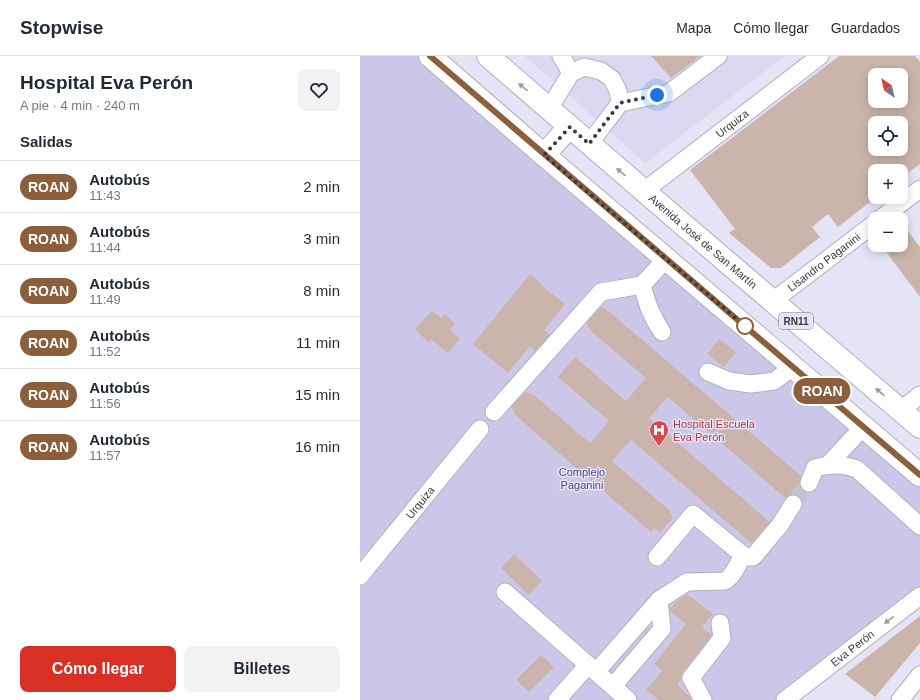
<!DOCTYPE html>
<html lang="es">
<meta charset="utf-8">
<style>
body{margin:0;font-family:Helvetica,sans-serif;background:#f2f2f3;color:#1f2937;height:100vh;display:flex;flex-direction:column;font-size:15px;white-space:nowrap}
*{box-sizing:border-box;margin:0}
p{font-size:13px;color:#747a83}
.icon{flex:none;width:22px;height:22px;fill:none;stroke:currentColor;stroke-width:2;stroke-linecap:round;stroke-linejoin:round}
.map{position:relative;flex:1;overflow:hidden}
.details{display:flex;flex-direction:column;background:#fff;width:360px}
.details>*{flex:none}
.badge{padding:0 8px;border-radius:13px;font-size:14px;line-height:26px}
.needle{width:26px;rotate:325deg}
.tools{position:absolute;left:508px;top:12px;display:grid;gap:8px}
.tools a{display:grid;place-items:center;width:40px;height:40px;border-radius:8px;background:#fff;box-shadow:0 2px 10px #0003;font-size:20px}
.you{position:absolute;width:20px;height:20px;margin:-10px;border:3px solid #fff;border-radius:50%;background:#1a73e8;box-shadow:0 0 0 6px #1a73e833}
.map>.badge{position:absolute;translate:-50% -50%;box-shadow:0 0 0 2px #fff}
h2{padding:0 20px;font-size:15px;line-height:36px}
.round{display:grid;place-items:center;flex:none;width:42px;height:42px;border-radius:8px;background:#f2f2f3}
.headline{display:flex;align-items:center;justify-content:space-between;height:68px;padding:0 20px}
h1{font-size:19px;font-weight:700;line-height:30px}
.action{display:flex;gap:8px;margin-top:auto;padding:8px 20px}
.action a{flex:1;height:46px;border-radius:8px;background:#d93025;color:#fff;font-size:16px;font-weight:700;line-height:46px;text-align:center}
.action a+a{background:#f2f2f3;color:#1f2937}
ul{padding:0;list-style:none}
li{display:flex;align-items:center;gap:12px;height:52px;padding:0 20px;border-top:1px solid #e0e1e3}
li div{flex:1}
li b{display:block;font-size:15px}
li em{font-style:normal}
li .badge{min-width:44px;font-weight:700;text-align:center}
header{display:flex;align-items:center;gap:24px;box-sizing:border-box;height:56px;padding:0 20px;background:#fff;border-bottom:1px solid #e0e1e3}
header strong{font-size:19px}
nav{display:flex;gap:22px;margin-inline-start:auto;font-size:14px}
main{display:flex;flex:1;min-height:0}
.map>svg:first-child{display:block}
.built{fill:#dbd8f2}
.green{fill:#ccc7e8}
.building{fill:#c9b5ac;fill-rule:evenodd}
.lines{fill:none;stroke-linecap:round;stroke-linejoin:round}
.minor-tunnel{stroke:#c3c1d2;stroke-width:17;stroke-dasharray:17 8;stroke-linecap:butt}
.minor-casing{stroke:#b1aec1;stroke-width:19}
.major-casing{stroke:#b1aec1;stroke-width:24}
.minor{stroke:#fff;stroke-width:17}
.major{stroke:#fff;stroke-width:22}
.oneway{fill:#9c9ca0}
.line-casing{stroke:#fff;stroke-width:9}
.line{stroke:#8b5e3c;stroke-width:6}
.walk{stroke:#3a3941;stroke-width:4;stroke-dasharray:0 7.2}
.stop-dot{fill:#fff;stroke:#8b5e3c;stroke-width:2}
.labels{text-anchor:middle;stroke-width:3;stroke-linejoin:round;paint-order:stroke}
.shield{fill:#e5e3f6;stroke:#6d6c77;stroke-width:1}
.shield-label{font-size:10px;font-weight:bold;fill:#3a3941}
.street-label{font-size:11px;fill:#3a3941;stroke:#e5e3f6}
.health-label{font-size:11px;fill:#be3a42;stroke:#e5e3f6;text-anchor:start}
.park-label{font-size:11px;fill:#564987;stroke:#e5e3f6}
</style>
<header>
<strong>Stopwise</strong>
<nav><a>Mapa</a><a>Cómo llegar</a><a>Guardados</a></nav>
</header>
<main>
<section class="details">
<div class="headline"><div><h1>Hospital Eva Perón</h1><p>A pie · 4 min · 240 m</p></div><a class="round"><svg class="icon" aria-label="heart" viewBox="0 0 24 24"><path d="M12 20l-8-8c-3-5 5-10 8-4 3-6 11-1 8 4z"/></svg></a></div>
<h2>Salidas</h2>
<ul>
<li><span class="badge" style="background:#8b5e3c;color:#fff">ROAN</span><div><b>Autobús</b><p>11:43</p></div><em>2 min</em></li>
<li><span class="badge" style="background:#8b5e3c;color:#fff">ROAN</span><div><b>Autobús</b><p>11:44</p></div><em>3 min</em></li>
<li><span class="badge" style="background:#8b5e3c;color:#fff">ROAN</span><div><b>Autobús</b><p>11:49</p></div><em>8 min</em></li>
<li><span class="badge" style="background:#8b5e3c;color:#fff">ROAN</span><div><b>Autobús</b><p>11:52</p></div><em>11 min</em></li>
<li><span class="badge" style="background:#8b5e3c;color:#fff">ROAN</span><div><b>Autobús</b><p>11:56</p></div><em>15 min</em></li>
<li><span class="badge" style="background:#8b5e3c;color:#fff">ROAN</span><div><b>Autobús</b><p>11:57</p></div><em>16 min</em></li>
</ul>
<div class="action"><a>Cómo llegar</a><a>Billetes</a></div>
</section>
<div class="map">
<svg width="560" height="644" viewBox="0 0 560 644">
<rect width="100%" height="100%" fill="#e5e3f6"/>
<path class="built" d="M165 0H425L285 107Z"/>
<path class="green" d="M0 0H70L560 419V540L425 644H0Z"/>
<path class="building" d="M291 0H341L311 22Z
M479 0H555L560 6V108L541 122V115H515V142L478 171 468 158 452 171 460 181 421 212H411L369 177 375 173 330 114ZM515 19H541V45H515ZM515 67H541V93H515Z
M541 166 560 191V241L521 189H541Z
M170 218 181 227 180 228 205 248 184 274 190 279 175 295 170 290 148 317 113 288Z
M241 251 246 253 441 420 439 429 441 433 446 436 441 442 438 439 433 438 429 439 425 442 308 341 289 362 410 466 391 487 271 384 252 405 309 454 313 462 300 477 294 472 291 476 156 360 151 351 166 336 174 339 230 387 249 365 198 321 215 301 266 345 286 322 230 274 226 267Z
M72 255 81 262 85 258 95 267 90 274 100 283 88 297 71 283 69 287 55 273Z
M359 283 376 296 364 311 347 298Z
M154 498 182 525 169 539 141 512Z
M327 538 353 558 342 571 352 579 323 616 321 621V623L317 629 329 640 332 644H299L286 634 302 615 294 608 326 568 310 555V553L318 544Z
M560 560V587L515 641 485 618Z
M181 599 194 611 169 636 156 624Z"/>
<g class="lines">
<path class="minor-tunnel" d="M433 448 449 427"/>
<g class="minor-casing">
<g id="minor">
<path d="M201 0 211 17"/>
<path d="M260 47 309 37 358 0"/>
<path d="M189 53 211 17 224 11 241 15 252 23 258 35 260 47 229 88"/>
<path id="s1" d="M284 135 460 0"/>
<path d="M520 163 560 133"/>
<path id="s2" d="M413 245 515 167"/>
<path d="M302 276C291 260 287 247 282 229L306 203"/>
<path d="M348 316 369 325 391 328 414 325 433 311"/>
<path d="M541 354 560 339"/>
<path d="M134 356 241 236 282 229"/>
<path d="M468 409 503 371"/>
<path d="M449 427 455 412C471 408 482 408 497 413L560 470"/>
<path d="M297 501 333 458 383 499 389 501H393L420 469 433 448"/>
<path id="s3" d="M0 520 120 373"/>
<path d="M145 536 268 644"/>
<path d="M236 616 299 544 327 526 365 525C374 519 378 508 383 499"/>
<path d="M253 630 302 573 299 544"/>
<path d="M197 644 228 609"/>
<path d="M343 644 331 622 362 582 360 567"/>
<path id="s4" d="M425 644 560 540"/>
<path d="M540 644 560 619"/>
</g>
</g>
<g class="major-casing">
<g id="major">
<path d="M70 0 184 99 560 419"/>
<path id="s5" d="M128 0 312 159 560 371"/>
<path d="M184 99 209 71"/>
</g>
</g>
<use href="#minor" class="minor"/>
<use href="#major" class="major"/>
</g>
<defs><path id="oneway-solid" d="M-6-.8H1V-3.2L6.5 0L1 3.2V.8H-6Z"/></defs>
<g class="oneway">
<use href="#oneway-solid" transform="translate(163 31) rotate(-139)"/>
<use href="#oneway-solid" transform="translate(261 116) rotate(-139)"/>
<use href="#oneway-solid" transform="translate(520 336) rotate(-140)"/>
<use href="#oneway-solid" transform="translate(529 564) rotate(142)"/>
</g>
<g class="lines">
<g class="line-casing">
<path id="line" d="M70 0 366 254 560 419"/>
</g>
<use href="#line" class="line"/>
<path class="walk" d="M297 39 260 47 229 88 210 71 184 99 385 270"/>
</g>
<defs>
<g id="hospital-pin" transform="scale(1)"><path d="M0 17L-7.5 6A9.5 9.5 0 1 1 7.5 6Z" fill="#e0444e" stroke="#e5e3f6"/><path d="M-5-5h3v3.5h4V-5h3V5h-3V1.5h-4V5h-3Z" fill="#fff"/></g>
</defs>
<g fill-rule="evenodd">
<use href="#hospital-pin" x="299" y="374"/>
</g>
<circle class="stop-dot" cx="385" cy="270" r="8"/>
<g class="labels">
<rect class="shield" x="419" y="257" width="34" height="16" rx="3"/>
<g class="shield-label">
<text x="436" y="269">RN11</text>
</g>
<g class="street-label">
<text dy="4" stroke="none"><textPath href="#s1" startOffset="111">Urquiza</textPath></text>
<text dy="4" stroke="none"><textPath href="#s5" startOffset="284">Avenida José de San Martín</textPath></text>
<text dy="4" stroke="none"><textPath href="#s2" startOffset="64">Lisandro Paganini</textPath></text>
<text dy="4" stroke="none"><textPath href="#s3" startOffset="95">Urquiza</textPath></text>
<text dy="4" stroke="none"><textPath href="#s4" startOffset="85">Eva Perón</textPath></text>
</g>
<g class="health-label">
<text x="313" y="372">Hospital Escuela<tspan x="313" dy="13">Eva Perón</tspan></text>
</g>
<g class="park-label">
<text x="222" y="420">Complejo<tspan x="222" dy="13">Paganini</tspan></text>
</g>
</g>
</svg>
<div class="tools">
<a><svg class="needle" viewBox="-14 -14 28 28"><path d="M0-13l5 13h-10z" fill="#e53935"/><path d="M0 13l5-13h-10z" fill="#747a83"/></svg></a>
<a><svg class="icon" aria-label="locate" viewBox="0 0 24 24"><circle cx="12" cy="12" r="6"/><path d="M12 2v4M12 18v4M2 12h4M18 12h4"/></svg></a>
<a>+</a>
<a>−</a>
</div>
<div class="you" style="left:297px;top:39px"></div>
<b class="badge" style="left:462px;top:335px;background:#8b5e3c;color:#fff">ROAN</b>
</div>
</main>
